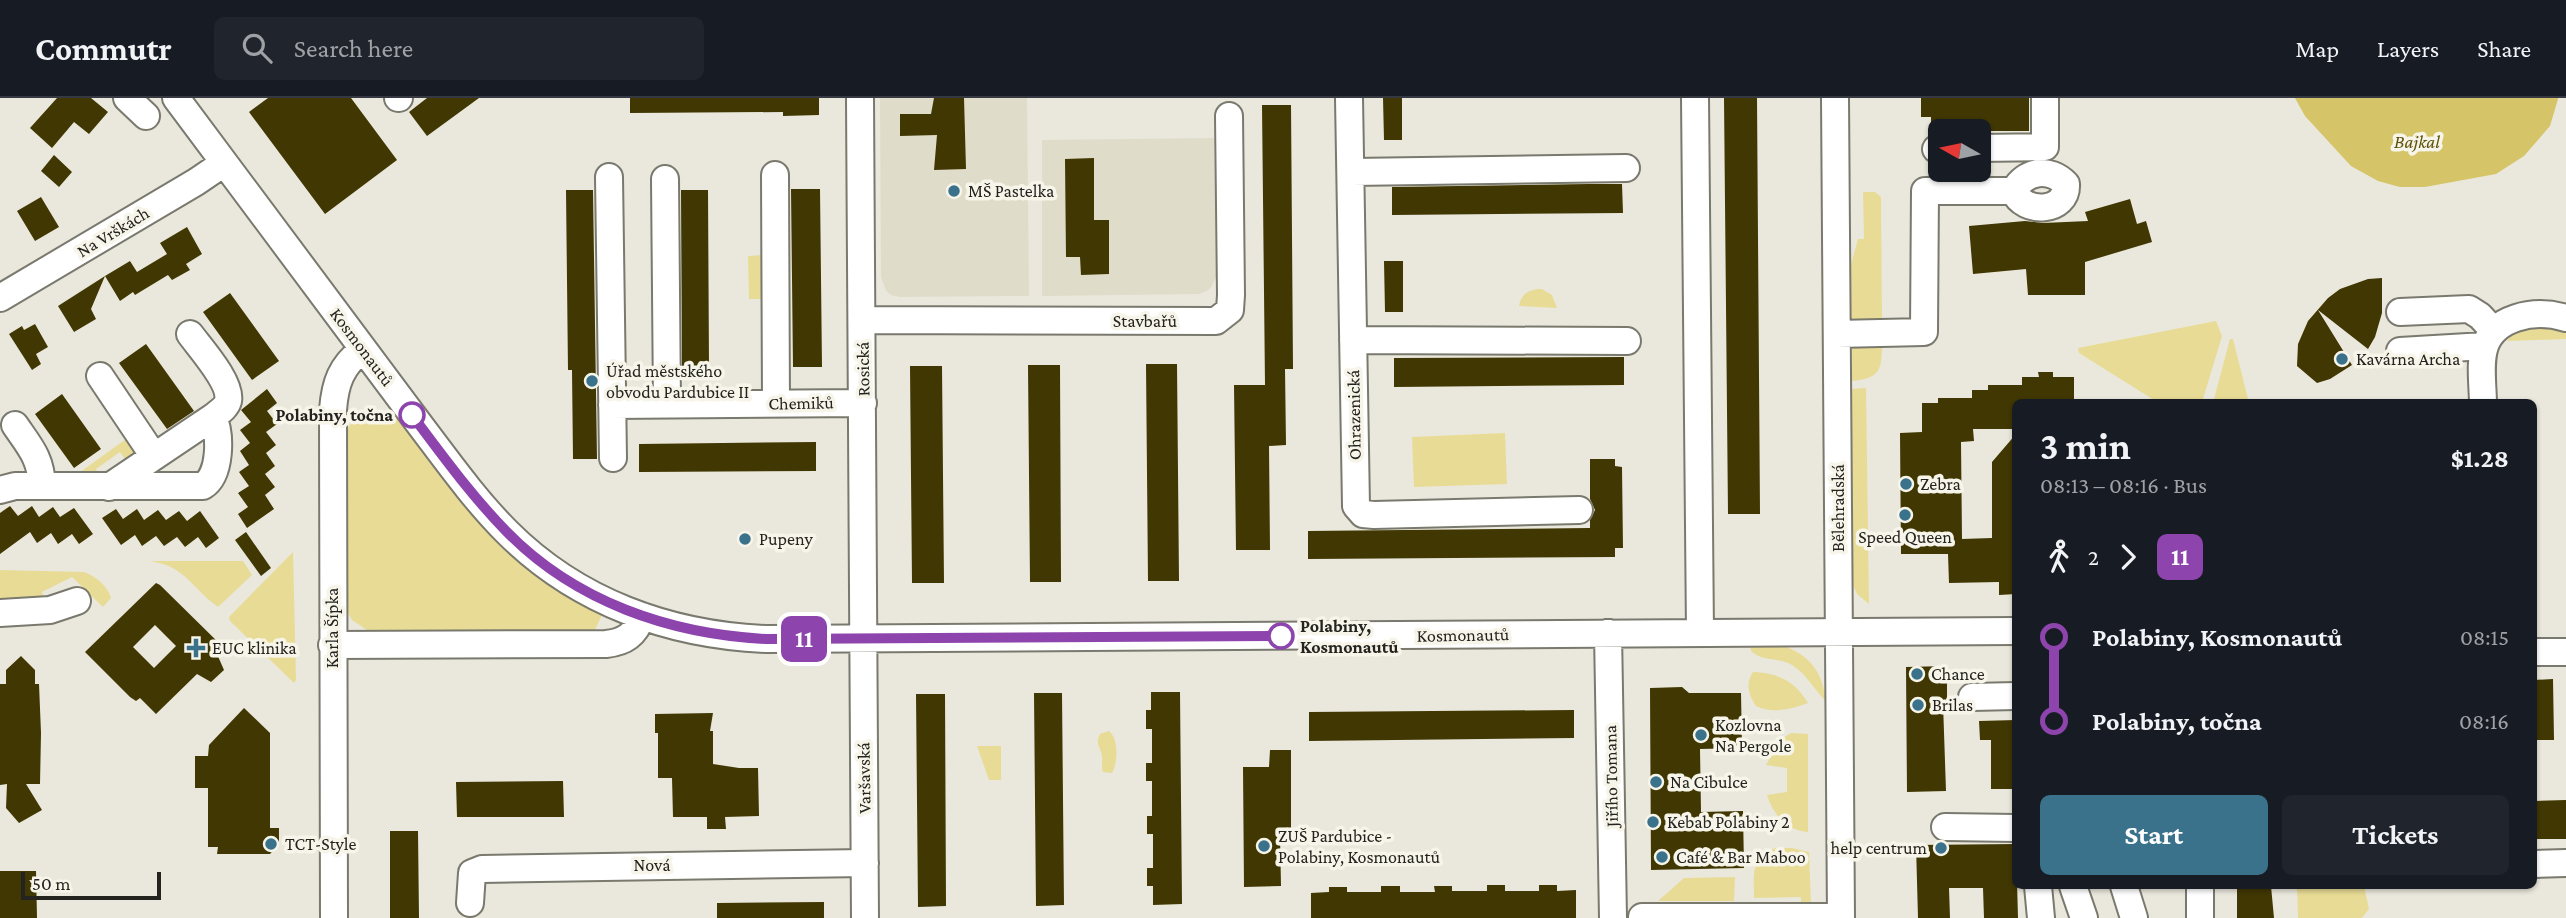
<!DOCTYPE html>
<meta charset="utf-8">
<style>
body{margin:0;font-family:"Crimson Pro",serif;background:#20242c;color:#f1f3f6;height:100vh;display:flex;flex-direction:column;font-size:26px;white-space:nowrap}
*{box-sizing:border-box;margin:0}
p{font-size:23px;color:#9ea1a6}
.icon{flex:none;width:38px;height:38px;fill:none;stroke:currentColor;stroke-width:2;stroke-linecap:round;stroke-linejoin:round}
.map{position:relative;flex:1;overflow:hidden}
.sheet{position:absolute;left:2012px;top:301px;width:525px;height:490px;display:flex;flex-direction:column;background:#171b24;border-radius:10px;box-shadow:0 2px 5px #0004}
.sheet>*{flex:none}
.badge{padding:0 14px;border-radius:10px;font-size:24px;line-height:46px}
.needle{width:46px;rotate:279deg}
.controls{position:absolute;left:1928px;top:21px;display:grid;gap:14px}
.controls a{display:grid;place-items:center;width:63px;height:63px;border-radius:10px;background:#171b24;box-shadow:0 2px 5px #0004;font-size:35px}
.scale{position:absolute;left:21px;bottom:18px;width:140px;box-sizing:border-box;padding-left:7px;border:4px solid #24231f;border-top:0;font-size:19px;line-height:24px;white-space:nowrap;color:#24231f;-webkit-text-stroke:5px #f7f5e9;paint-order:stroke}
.map>.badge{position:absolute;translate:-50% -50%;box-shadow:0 0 0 4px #fff}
.legs{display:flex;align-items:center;gap:10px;height:77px;padding:0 28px;font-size:23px}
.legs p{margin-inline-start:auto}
.overview{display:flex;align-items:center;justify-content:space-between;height:119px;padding:0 28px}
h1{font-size:38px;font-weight:700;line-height:52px}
.primary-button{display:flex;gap:14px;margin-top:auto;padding:14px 28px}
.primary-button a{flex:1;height:80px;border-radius:10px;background:#3a728c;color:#fff;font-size:28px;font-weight:700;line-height:80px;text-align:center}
.primary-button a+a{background:#20242c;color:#f1f3f6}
ul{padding:0 28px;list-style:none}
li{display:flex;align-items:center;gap:24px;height:84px;font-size:26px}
li i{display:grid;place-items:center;width:10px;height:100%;margin:0 9px;background:currentColor}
li i::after{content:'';width:18px;height:18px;margin:-9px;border:5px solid;border-radius:50%;background:#171b24}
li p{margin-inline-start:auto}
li:first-child i{background:linear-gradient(#0000 50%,currentColor 0)}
li:last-child i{background:linear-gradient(currentColor 50%,#0000 0)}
header{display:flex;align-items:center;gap:42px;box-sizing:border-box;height:98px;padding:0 35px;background:#171b24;border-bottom:2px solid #363941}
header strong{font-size:33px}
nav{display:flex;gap:38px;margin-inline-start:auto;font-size:24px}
.search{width:490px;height:63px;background:#20242c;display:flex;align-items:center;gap:18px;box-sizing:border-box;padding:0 24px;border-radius:10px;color:#9ea1a6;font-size:26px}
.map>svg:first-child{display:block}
.built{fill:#dfdcca}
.green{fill:#e8db95}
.water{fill:#d5c468}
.building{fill:#403702;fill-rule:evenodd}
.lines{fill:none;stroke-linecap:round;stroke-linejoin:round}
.minor-casing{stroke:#7a796e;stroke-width:30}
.minor{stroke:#fff;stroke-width:26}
.line-1-casing{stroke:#fff;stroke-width:16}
.line-1{stroke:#8e44ad;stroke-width:10}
.poi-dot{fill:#3a728c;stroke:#f7f5e9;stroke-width:2.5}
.stop-1-dot{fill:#fff;stroke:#8e44ad;stroke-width:3.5}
.labels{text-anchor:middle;stroke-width:7;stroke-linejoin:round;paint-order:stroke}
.poi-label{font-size:18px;fill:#24231f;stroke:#f7f5e9;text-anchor:start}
.street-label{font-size:18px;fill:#24231f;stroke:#f7f5e9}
.stop-label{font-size:18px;font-weight:bold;fill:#24231f;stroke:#f7f5e9;text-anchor:end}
.water-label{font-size:19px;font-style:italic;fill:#5e5209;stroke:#f7f5e9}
</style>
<header>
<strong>Commutr</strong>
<div class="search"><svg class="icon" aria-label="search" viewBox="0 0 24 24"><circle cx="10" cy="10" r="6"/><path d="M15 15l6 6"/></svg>Search here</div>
<nav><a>Map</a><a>Layers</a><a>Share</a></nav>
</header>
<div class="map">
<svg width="2566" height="820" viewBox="0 0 2566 820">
<rect width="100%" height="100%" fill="#eae8dc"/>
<path class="built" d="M880 0H1027L1029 198 900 199 891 197 886 193 881 179Z
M1214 40 1216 179 1212 188 1207 193 1199 196 1042 198V42Z"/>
<path class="green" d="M1863 94H1875L1881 99 1882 226 1854 224 1850 219V170L1858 141H1864Z
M763 157 764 201H749L748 158Z
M1542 191 1552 197 1557 210 1519 208C1521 196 1529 191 1542 191Z
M2216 223 2222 238 2203 301 2154 302 2079 255 2078 250Z
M2527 226 2558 228 2566 233V241L2507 243 2513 235Z
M2230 241H2233L2248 301H2214Z
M1882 244C1882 271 1881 281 1851 283L1852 248Z
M1866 290 1869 506 1857 496 1852 485 1851 291Z
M372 315 390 316 400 321 473 417 531 471 602 517 593 536 370 534 352 522 344 508 343 337 353 323Z
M1505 335 1507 386 1414 389 1412 339Z
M133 336 136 354 127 364 120 354 96 371 100 378 72 380Z
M293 454 296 582 294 585 230 523 229 519Z
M149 463H243L252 477 218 509C192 491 185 467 149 463Z
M0 472 84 474C95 478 108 488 111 500L103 509 72 479 42 494 44 501 5 504 0 501Z
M1782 547C1810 558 1822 572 1826 603 1813 591 1807 576 1792 567 1779 559 1762 564 1751 553L1750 548Z
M1753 574C1778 575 1795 583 1808 605 1792 611 1772 616 1756 608 1749 598 1745 585 1753 574Z
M1109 633C1119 641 1118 664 1112 675L1103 674C1101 668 1103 664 1102 658 1100 648 1095 646 1100 636Z
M1791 635 1808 636V734C1788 733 1773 717 1767 697L1787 694V670L1766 667 1780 642Z
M977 648H1001V682H989Z
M1775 750H1792L1809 754 1811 806 1801 812V799L1754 800C1754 774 1750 763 1775 750Z
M1735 779 1734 803H1658L1684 780Z
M2297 788H2364L2369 811 2362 820H2298Z"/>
<path class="water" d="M2295 0H2558V1L2550 28 2524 58 2496 76 2425 89H2400L2378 83 2351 68 2305 18Z"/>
<path class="building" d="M57 0H91L108 14 89 36 74 24 52 50 30 30Z
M268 0H351L397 62 325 116 249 14Z
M427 0H479L427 38 409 14Z
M630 0H819V17L783 18V14L630 15Z
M934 0H964L966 71 934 72 937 37 900 38V16H931Z
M1383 0H1402V42H1384Z
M1724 0H1757L1760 416H1728Z
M1921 0H2029V33H1931V19H1921Z
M1262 7H1291L1293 271H1285L1286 347 1269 348 1270 452H1236L1234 287H1265Z
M54 57 72 74 59 89 41 73Z
M1094 60V122H1109V176L1081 177 1080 159H1066L1065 61Z
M1588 86H1622L1623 115 1392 117V89Z
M791 91H820L822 269H793Z
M566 92H593L597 361H573L572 272H568Z
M681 92H708L709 270H682Z
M41 99 59 129 35 143 17 113Z
M2130 101 2137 126 2146 123 2152 144 2085 164V197H2028L2026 171 1973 176 1969 128 2025 123 2043 125 2088 123 2085 114Z
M187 129 202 156 186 166 190 172 172 182 168 177 135 197 133 194 120 203 105 178 130 163 137 174 167 156 160 145Z
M1384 163H1403V214H1385Z
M105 178 91 211 96 221 74 234 58 208Z
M2382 180V215L2375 239 2368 251 2318 212 2352 267 2330 281 2317 285 2297 268 2298 246 2308 223 2328 200 2340 191 2368 181Z
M230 195 279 263 252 282 203 214Z
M35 226 48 249 36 256 41 266 32 272 9 236 22 228 24 232Z
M146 246 194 313 167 331 119 265Z
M1624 259V287L1394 289V260Z
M1146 266H1177L1179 483H1148Z
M1028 267H1060L1061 484H1030Z
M910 268H942L944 485H912Z
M2038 274H2053V279H2074V304H2016V331H1973L1974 343 1961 344 1962 441 1992 440V364L2016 336V496L1999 497V484L1949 485 1948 456H1901L1900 335 1922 334V305H1938V300H1972V292H1988V287H2022V279H2039Z
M267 291 277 305 267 313 277 326 266 334 276 347 266 355 275 368 265 376 275 389 265 397 274 411 247 430 238 416 248 409 238 395 249 388 239 374 249 367 240 353 250 345 240 332 251 324 241 312Z
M62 296 101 351 74 370 35 316Z
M816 344V373L639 374V346Z
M1590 361H1615V368L1622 369 1623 450H1615V459L1308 461V433L1590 430V422L1595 412 1590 401Z
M10 408 18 418 32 408 39 419 53 409 60 419 74 410 93 436 79 446 72 436 58 446 51 435 37 445 30 434 0 456V415Z
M116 411 123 421 137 411 144 422 158 412 166 422 179 413 187 423 200 413 219 440 206 450 198 439 185 449 177 439 164 448 156 438 142 448 135 437 121 447 102 420Z
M246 434 271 470 261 478 235 442Z
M156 485 160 487 223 549 217 556 224 572 211 584 197 576 156 616 140 600 136 603 130 599 85 554ZM155 527 176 548 154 570 133 549Z
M21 558 35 572V586H39L41 635 40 686H26L42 712 19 725 6 710 7 686 0 687V586H6V572Z
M1947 568V604L1943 605 1946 693 1907 694 1906 569Z
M2553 581 2554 642H2534V582Z
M1682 589 1689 595H1741L1742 650 1700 651 1701 714 1743 713 1744 770 1651 772 1650 590Z
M1151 594H1180L1182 806 1153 807V788H1147V770H1153V736H1147V718H1152V683H1146V665H1152V631H1146V612H1151Z
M1034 595H1062L1064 807 1036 808Z
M916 596H945L946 808 918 809Z
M244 610 270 635V730H279V746L270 756H217L218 749H208V690H195V658H208L209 647Z
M1574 612V640L1309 643V614Z
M713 615 710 633H713V666L739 670H758L759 718 725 719 726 731H707V719H673L672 680H658V635H655V616Z
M2016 622V691H1991V642H1980L1979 623Z
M1270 652H1291V738H1280L1281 788 1244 789 1243 669H1269Z
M563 683 564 719H457L456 684Z
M2566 702V741H2534V703Z
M390 733H418L419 820H390Z
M2016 746 2018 820H1984L1983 790H1949L1950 820H1918L1916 747Z
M0 773H36L37 820H0Z
M1487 787H1505V793H1539V787H1557V793L1576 792V820H1311V795L1329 794V789H1347V794H1381V788H1400V794H1435L1434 788H1452V793H1487Z
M2237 788H2271L2274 820H2237Z
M824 804V820H717V805Z"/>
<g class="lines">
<g class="minor-casing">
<path id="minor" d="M127 0 146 18
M176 0 420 327C448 364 475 402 507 434 577 504 669 537 766 541L2016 533
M398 0H399
M860 0 865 820
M1349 0 1356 408 1363 416 1374 417 1579 412
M1695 0 1700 535
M1835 0 1841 820
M1979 50 2045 49V0
M1936 51 1941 50
M1352 74 1626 70
M775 77 776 305
M609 79 613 360
M665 81 667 306
M0 200 196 84 224 65
M2400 214 2469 211 2480 218 2493 232
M862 222 1216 223 1230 212 1231 197 1229 18
M1837 236 1924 234 1925 93H2014C2025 72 2050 69 2066 86 2068 115 2023 117 2014 93
M1353 242 1627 243
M2400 253 2485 248
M100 278 153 357
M2483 304C2482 268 2474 234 2516 220 2534 214 2549 215 2566 220
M612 307 863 305
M15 327C30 349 41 360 42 388
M109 389 213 319C219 314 226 310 228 303 232 285 201 251 190 236
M0 392 15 388H203C221 377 221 336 213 319
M0 515 50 512 77 503
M1608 535 1613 820
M332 547 606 546C625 544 635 537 642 518
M2534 554H2566
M1972 599 2016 598
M1945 729 2016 730
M2534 766 2566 765
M2038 788 2041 820
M2073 788 2084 820
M2124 788 2134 820
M2200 788V820
M470 805 472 775 482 771 865 765
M1642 819H1841
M334 820 333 312C335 285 341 268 363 251"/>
</g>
<use href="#minor" class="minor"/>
</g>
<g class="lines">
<g class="line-1-casing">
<path id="line-1" d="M412 317C442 357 471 397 506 433 575 504 670 536 766 541L1281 538"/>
</g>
<use href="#line-1" class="line-1"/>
</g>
<g class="poi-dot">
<circle cx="954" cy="93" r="7"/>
<circle cx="2342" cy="261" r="7"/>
<circle cx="592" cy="283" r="7"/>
<circle cx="1906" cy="386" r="7"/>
<circle cx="1905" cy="417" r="7"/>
<circle cx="745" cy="441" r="7"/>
<path d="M192.5 539.5h7v7h7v7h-7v7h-7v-7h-7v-7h7z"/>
<circle cx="1917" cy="576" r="7"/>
<circle cx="1918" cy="607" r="7"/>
<circle cx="1701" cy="637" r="7"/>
<circle cx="1656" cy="684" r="7"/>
<circle cx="1653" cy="724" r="7"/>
<circle cx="271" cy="746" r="7"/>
<circle cx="1264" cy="748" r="7"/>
<circle cx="1941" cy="750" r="7"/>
<circle cx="1662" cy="759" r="7"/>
</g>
<g class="stop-1-dot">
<circle cx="412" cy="317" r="12"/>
<circle cx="1281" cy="538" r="12"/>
</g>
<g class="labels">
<g class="poi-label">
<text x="968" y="99">MŠ Pastelka</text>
<text x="2356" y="267">Kavárna Archa</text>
<text x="606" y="279">Úřad městského<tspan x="606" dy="21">obvodu Pardubice II</tspan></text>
<text x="1920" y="392">Zebra</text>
<text x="1905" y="445" text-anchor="middle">Speed Queen</text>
<text x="759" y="447">Pupeny</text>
<text x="212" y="556">EUC klinika</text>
<text x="1931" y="582">Chance</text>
<text x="1932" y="613">Brilas</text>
<text x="1715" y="633">Kozlovna<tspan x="1715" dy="21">Na Pergole</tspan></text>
<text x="1670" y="690">Na Cibulce</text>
<text x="1667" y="730">Kebab Polabiny 2</text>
<text x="1278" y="744">ZUŠ Pardubice -<tspan x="1278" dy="21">Polabiny, Kosmonautů</tspan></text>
<text x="285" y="752">TCT-Style</text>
<text x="1927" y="756" text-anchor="end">help centrum</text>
<text x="1676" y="765">Café &amp; Bar Maboo</text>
</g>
<g class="street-label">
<text transform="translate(113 134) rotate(-31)" y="6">Na Vrškách</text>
<text x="1145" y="229">Stavbařů</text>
<text transform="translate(362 249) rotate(53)" y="6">Kosmonautů</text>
<text transform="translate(863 271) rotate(-91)" y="6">Rosická</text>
<text transform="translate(801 305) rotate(-1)" y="6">Chemiků</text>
<text transform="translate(1354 317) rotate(-91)" y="6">Ohrazenická</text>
<text transform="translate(1838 410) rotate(-90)" y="6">Bělehradská</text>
<text transform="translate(332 530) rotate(-90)" y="6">Karla Šípka</text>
<text transform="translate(1463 537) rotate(-1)" y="6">Kosmonautů</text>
<text transform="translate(1611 678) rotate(-91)" y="6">Jiřího Tomana</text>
<text transform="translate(864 680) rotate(-91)" y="6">Varšavská</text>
<text x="652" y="773">Nová</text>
</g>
<g class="stop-label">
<text x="393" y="323">Polabiny, točna</text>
<text x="1300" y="534" text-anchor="start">Polabiny,<tspan x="1300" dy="21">Kosmonautů</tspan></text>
</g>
<g class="water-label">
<text x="2417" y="50">Bajkal</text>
</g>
</g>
</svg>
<div class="controls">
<a><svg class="needle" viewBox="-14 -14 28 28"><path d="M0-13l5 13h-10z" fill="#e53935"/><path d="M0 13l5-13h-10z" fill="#9ea1a6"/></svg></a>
</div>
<div class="scale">50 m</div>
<b class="badge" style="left:804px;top:541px;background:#8e44ad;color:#fff">11</b>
<section class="sheet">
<div class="overview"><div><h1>3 min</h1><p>08:13 – 08:16 · Bus</p></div><b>$1.28</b></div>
<div class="legs"><svg class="icon" aria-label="walk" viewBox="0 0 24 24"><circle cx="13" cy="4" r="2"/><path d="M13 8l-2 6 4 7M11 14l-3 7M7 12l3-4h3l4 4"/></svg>2<svg class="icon" aria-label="forward" viewBox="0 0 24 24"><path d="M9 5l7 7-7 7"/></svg><b class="badge" style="background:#8e44ad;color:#fff">11</b></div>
<ul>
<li><i style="color:#8e44ad"></i><b>Polabiny, Kosmonautů</b><p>08:15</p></li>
<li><i style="color:#8e44ad"></i><b>Polabiny, točna</b><p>08:16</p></li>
</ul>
<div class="primary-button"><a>Start</a><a>Tickets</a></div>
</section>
</div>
